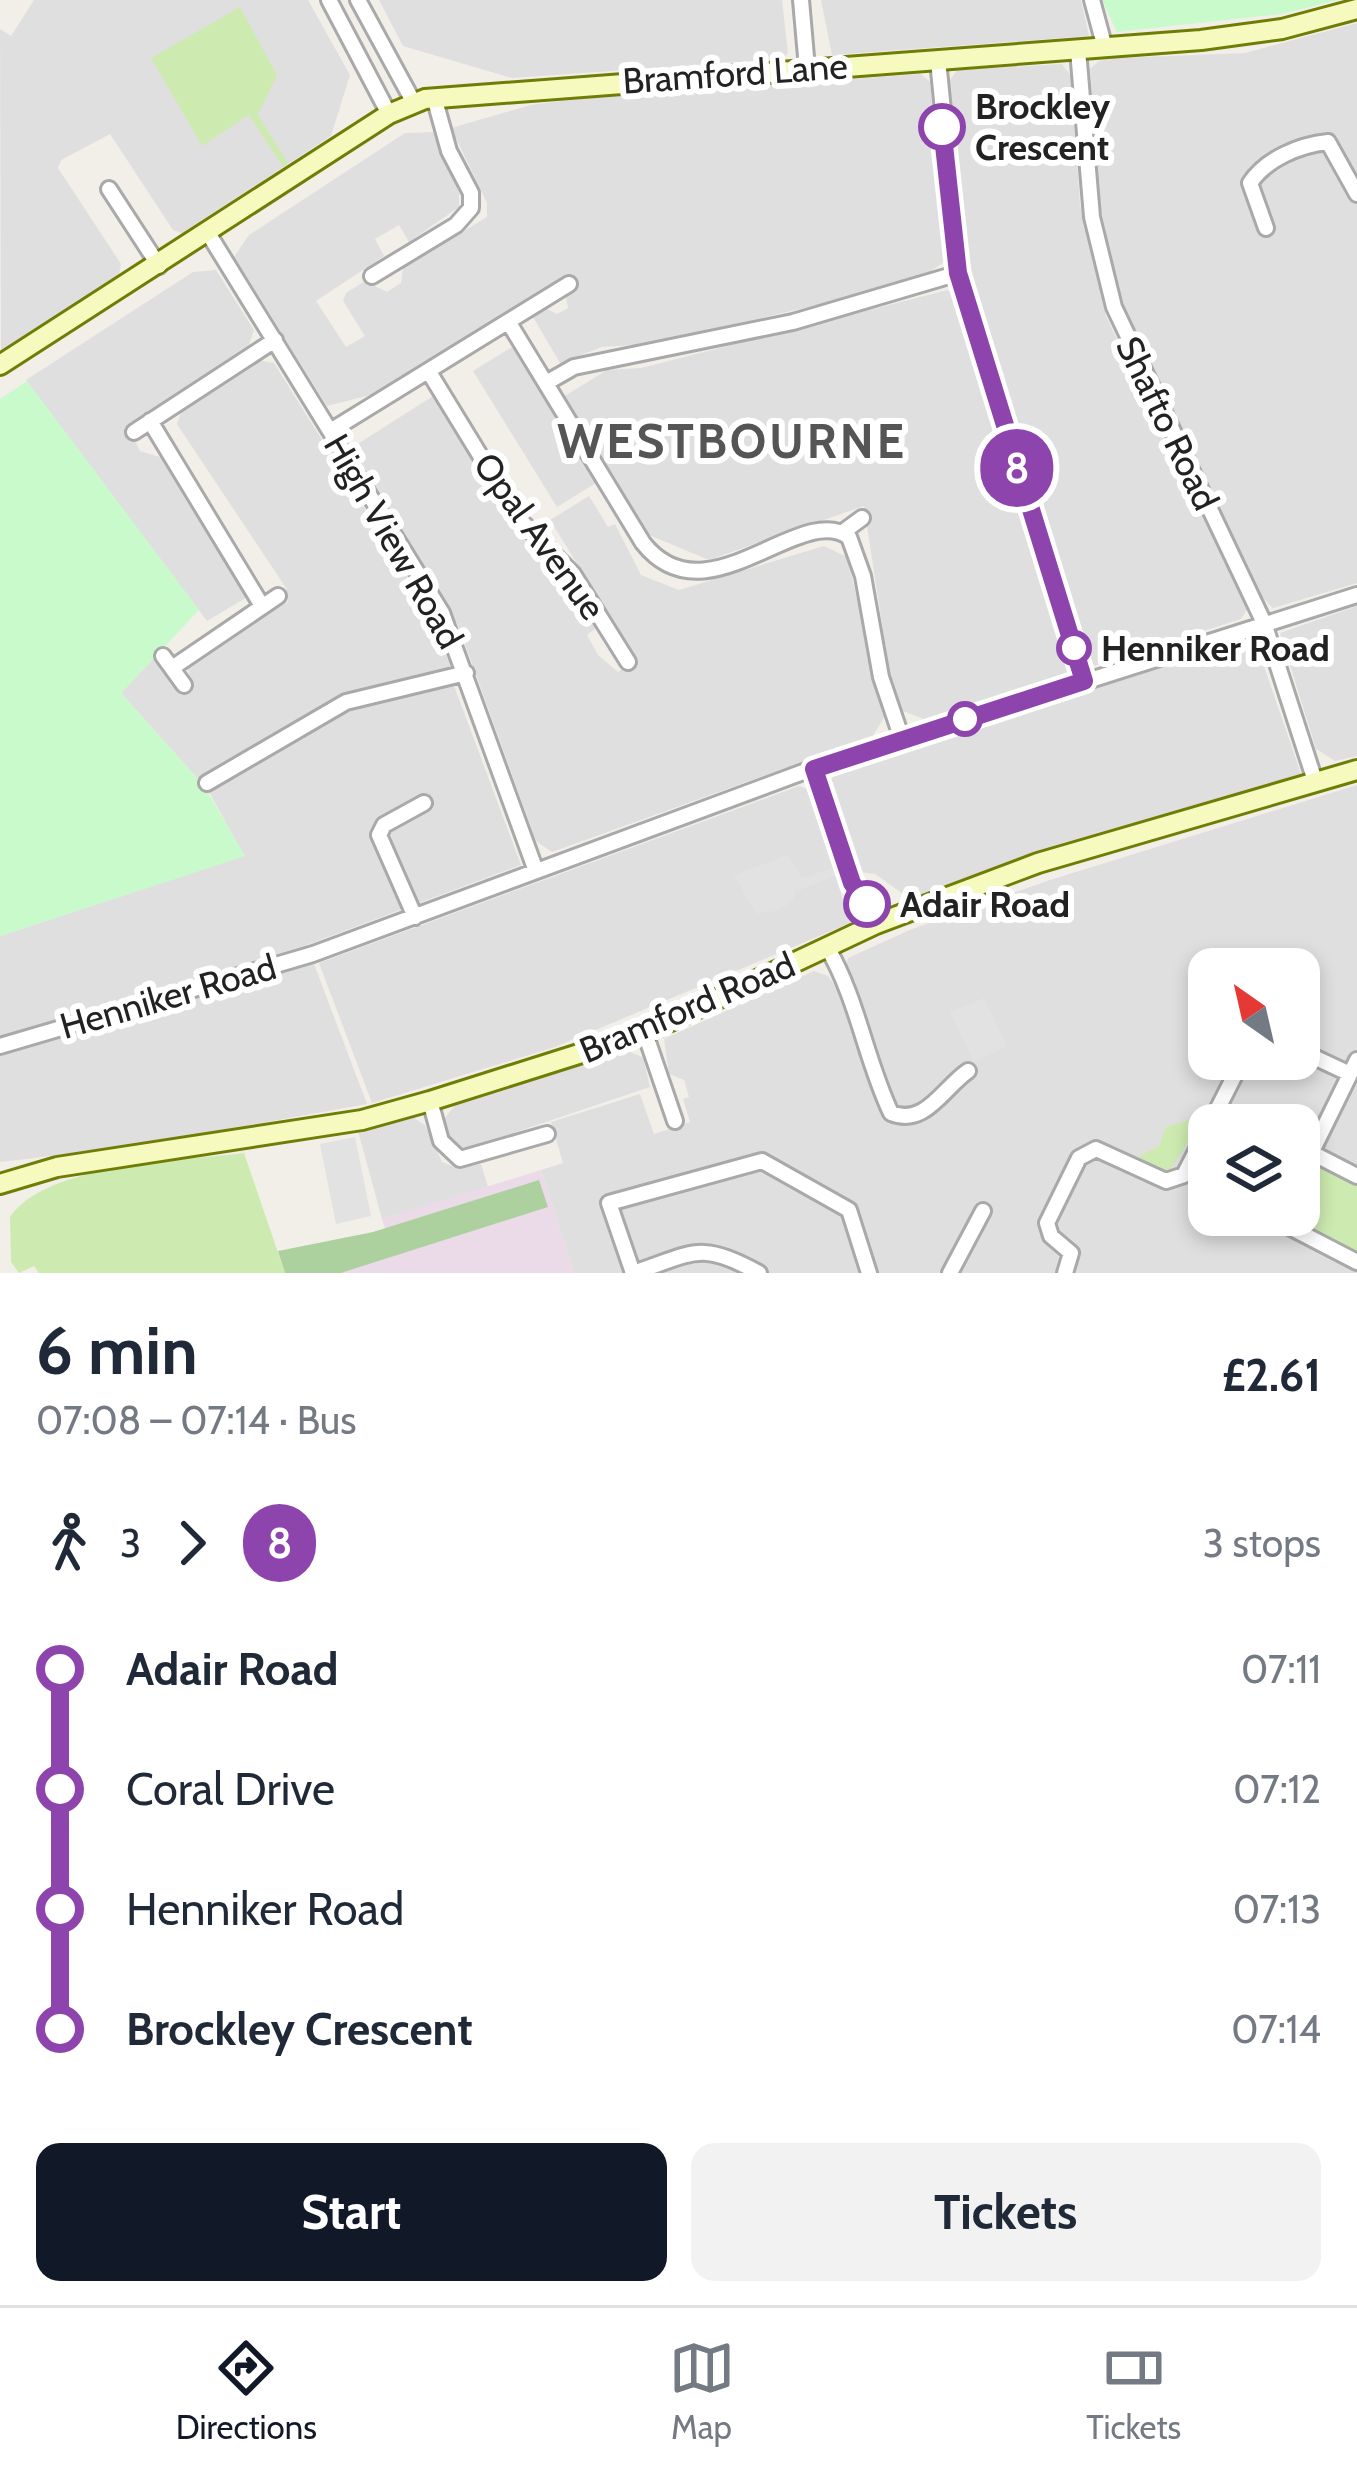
<!DOCTYPE html>
<meta charset="utf-8">
<style>
body{margin:0;font-family:Cabin,sans-serif;background:#f2f2f3;color:#1f2937;height:100vh;display:flex;flex-direction:column;font-size:45px;white-space:nowrap}
*{box-sizing:border-box;margin:0}
p{font-size:39px;color:#747a83}
.icon{flex:none;width:66px;height:66px;fill:none;stroke:currentColor;stroke-width:2;stroke-linecap:round;stroke-linejoin:round}
.map{position:relative;height:1273px;overflow:hidden}
.side{display:flex;flex-direction:column;background:#fff;flex:1}
.side>*{flex:none}
.badge{padding:0 24px;border-radius:39px;font-size:42px;line-height:78px}
.needle{width:78px;rotate:326deg}
.fabs{position:absolute;left:1188px;top:948px;display:grid;gap:24px}
.fabs a{display:grid;place-items:center;width:132px;height:132px;border-radius:24px;background:#fff;box-shadow:0 6px 18px #0003;font-size:60px}
.map>.badge{position:absolute;translate:-50% -50%;box-shadow:0 0 0 6px #fff}
.legs{display:flex;align-items:center;gap:18px;height:132px;padding:0 36px;font-size:39px}
.legs p{margin-inline-start:auto}
.summary{display:flex;align-items:center;justify-content:space-between;height:204px;padding:0 36px}
h1{font-size:66px;font-weight:700;line-height:90px}
.cta{display:flex;gap:24px;margin-top:auto;padding:24px 36px}
.cta a{flex:1;height:138px;border-radius:24px;background:#111827;color:#fff;font-size:48px;font-weight:700;line-height:138px;text-align:center}
.cta a+a{background:#f2f2f3;color:#1f2937}
ul{padding:0 36px;list-style:none}
li{display:flex;align-items:center;gap:42px;height:120px;font-size:45px}
li i{display:grid;place-items:center;width:18px;height:100%;margin:0 15px;background:currentColor}
li i::after{content:'';width:30px;height:30px;margin:-15px;border:9px solid;border-radius:50%;background:#fff}
li p{margin-inline-start:auto}
li:first-child i{background:linear-gradient(#0000 50%,currentColor 0)}
li:last-child i{background:linear-gradient(currentColor 50%,#0000 0)}
.tab-bar{display:flex;justify-content:space-around;align-items:center;height:168px;border-top:3px solid #e0e1e3;background:#fff;font-size:33px;color:#747a83}
.tab-bar a{display:grid;justify-items:center;gap:6px}
.tab-bar .current{color:#111827}
.map>svg:first-child{display:block}
.residential{fill:#e0dfdf;fill-rule:evenodd}
.industrial{fill:#ebdbe8}
.grass{fill:#cdebb0}
.forest{fill:#add19e}
.park{fill:#c8facc}
.parking{fill:#e2e2e2}
.lines{fill:none;stroke-linecap:round;stroke-linejoin:round}
.street-casing{stroke:#a9a9a9;stroke-width:20}
.secondary-casing{stroke:#707d05;stroke-width:24}
.street{stroke:#fff;stroke-width:14}
.secondary{stroke:#f7fabf;stroke-width:18}
.line-1-casing{stroke:#fff;stroke-width:27}
.line-1{stroke:#8e44ad;stroke-width:18}
.stop-1-dot{fill:#fff;stroke:#8e44ad;stroke-width:6}
.labels{text-anchor:middle;stroke-width:12;stroke-linejoin:round;paint-order:stroke}
.street-label{font-size:36px;fill:#222;stroke:#fff}
.stop-label{font-size:36px;font-weight:bold;fill:#222;stroke:#fff;text-anchor:start}
.district-label{font-size:48px;font-weight:bold;letter-spacing:3px;fill:#555;stroke:#fff}
</style>
<div class="map">
<svg width="1357" height="1273" viewBox="0 0 1357 1273">
<rect width="100%" height="100%" fill="#f2efe9"/>
<path class="residential" d="M34 0H308L350 75 331 136 182 233 173 230 110 134 61 160 58 168 121 264 119 274 1 351 0 29 11 36Z
M379 0H782L788 53 783 59 512 78 403 46Z
M821 0H1081L1089 36 832 55Z
M1357 23V583L1273 608 1262 597 1151 372 1119 293 1098 196 1090 69 1099 61 1119 58 1245 53Z
M1062 64 1071 76 1080 205 1106 316 1248 608 1241 619 1094 666 976 305 961 231 948 83 957 70Z
M921 74 930 82 947 260 928 273 826 303 649 344 602 347 560 363 533 317 547 309 557 314 568 308 566 298 575 291 565 276 378 393 327 406 234 257 249 235 405 133 433 132 459 193V207L409 242 399 225 375 239 384 256 316 301 346 347 365 336 343 301 346 293 365 281 387 292 401 283 403 268 487 217V203L451 128 531 105 569 100Z
M216 270 254 330 249 345 127 425 140 451 163 458 249 596 207 621 26 380 193 272Z
M948 290 955 298 1071 667 1068 675 926 720 903 711 890 677 864 506 709 560 649 535 563 397 607 370 641 368Z
M512 347 596 483 557 507 473 371Z
M258 360 274 363 417 592 452 668 344 695 198 779 121 693 155 657 178 690 191 681 188 670 195 659 288 602 286 588 177 424 182 410Z
M433 396 519 535 565 578 596 628 587 635 598 655 618 672 637 660 550 520 589 496 608 527 615 524 641 575 679 590 824 546 847 557 885 716 872 737 552 852 536 841 458 625 353 447Z
M1357 606V756L1335 761 1316 749 1280 633Z
M1254 637 1301 774 1059 844 909 898 875 874 859 872 827 775Z
M453 683 521 865 304 946 0 1036V936L244 856 208 790 335 715Z
M1357 785V1273H574L541 1170 563 1163 551 1122 640 1094 654 1134 690 1122 683 1099 689 1097 684 1080 669 1074 664 1039 814 971 828 976 840 992 856 983 846 966 848 958 912 929 1050 880ZM1209 969H1299V1059H1209ZM1209 1125H1299V1215H1209Z
M799 786 810 790 850 923 555 1047 372 1103 319 963Z
M303 963 314 964 367 1104 121 1148 0 1162V1054Z
M627 1051 643 1057 650 1087 466 1149 451 1143 444 1119 456 1104Z
M414 1118 425 1125 442 1162 458 1168 481 1164 488 1187 382 1219 358 1131Z"/>
<path class="industrial" d="M541 1170 574 1273H341L394 1256 382 1219Z"/>
<path class="grass" d="M240 7 277 75 258 115 288 163 283 167 249 115 202 146 151 58Z
M1196 1118 1199 1126 1169 1171 1134 1159 1159 1146 1166 1127Z
M244 1153 285 1273H39L34 1266 19 1273 11 1262 10 1217C47 1163 183 1161 244 1153Z
M1313 1159 1357 1181V1257L1282 1218 1299 1215V1186Z"/>
<path class="forest" d="M539 1180 548 1207 341 1273H285L278 1251 373 1232Z"/>
<path class="park" d="M1102 0H1338L1282 14 1117 32Z
M27 381 199 610 121 693 204 786 245 856 0 936V399Z"/>
<path class="parking" d="M788 855 802 879 835 866 838 875 795 892 793 901 779 910 756 914 734 875Z
M984 998 1007 1046 974 1062 950 1012Z
M355 1137 371 1216 336 1224 320 1144Z"/>
<g class="lines">
<g class="street-casing">
<path id="street" d="M329 0 389 114
M358 0 414 103
M801 0 807 68
M1092 0 1105 48
M1078 50 1092 217 1114 307 1264 623 1315 781
M938 60 959 273 1084 681
M109 189 159 266
M1266 228 1250 183C1266 159 1299 145 1328 142L1357 194
M208 233 442 613 536 871
M372 276 456 225 471 208V193L449 151 434 97
M509 323 643 543C706 623 800 501 849 537L863 576 881 677 902 739
M429 372 519 519 573 574 628 662
M546 383 574 367 793 322 959 273
M150 421 262 606
M332 430 569 284
M134 432 275 340
M843 532 862 518
M163 656 184 685
M172 668 278 596
M814 768 852 883 876 924
M207 783 346 702 466 673
M415 917 379 835 384 825 424 803
M827 947C858 1000 865 1058 891 1113 925 1127 943 1088 968 1071
M645 1033 675 1121
M0 1046 313 954 814 768 1357 595
M1299 1050 1350 1074
M430 1101 441 1141 460 1159 547 1134
M1312 1153 1357 1176
M1299 1178 1357 1060
M1279 1215 1276 1220 1357 1262
M759 1273C700 1240 693 1253 633 1273L609 1203 762 1161 849 1210 869 1273
M950 1273 983 1211
M1065 1273 1071 1253 1051 1236 1047 1223 1079 1158 1096 1149 1166 1181 1184 1175 1243 1059"/>
</g>
<g class="secondary-casing">
<path id="secondary" d="M0 365 389 114 425 99 1201 40 1282 29 1357 9
M0 1184 57 1167 362 1120 430 1101 645 1033 876 924 1038 863 1357 770"/>
</g>
<use href="#street" class="street"/>
<use href="#secondary" class="secondary"/>
</g>
<g class="lines">
<g class="line-1-casing">
<path id="line-1" d="M867 904 852 883 814 769 1084 681 958 273 942 127"/>
</g>
<use href="#line-1" class="line-1"/>
</g>
<g class="stop-1-dot">
<circle cx="942" cy="127" r="21"/>
<circle cx="1074" cy="648" r="15"/>
<circle cx="965" cy="719" r="15"/>
<circle cx="867" cy="904" r="21"/>
</g>
<g class="labels">
<g class="street-label">
<text transform="translate(735 73) rotate(-4)" y="13">Bramford Lane</text>
<text transform="translate(1168 423) rotate(64)" y="13">Shafto Road</text>
<text transform="translate(540 536) rotate(54)" y="13">Opal Avenue</text>
<text transform="translate(394 541) rotate(60)" y="13">High View Road</text>
<text transform="translate(168 996) rotate(-16)" y="13">Henniker Road</text>
<text transform="translate(687 1007) rotate(-23)" y="13">Bramford Road</text>
</g>
<g class="stop-label">
<text x="975" y="119">Brockley<tspan x="975" dy="41">Crescent</tspan></text>
<text x="1101" y="661">Henniker Road</text>
<text x="900" y="917">Adair Road</text>
</g>
<g class="district-label">
<text x="732" y="458">WESTBOURNE</text>
</g>
</g>
</svg>
<div class="fabs">
<a><svg class="needle" viewBox="-14 -14 28 28"><path d="M0-13l5 13h-10z" fill="#e53935"/><path d="M0 13l5-13h-10z" fill="#747a83"/></svg></a>
<a><svg class="icon" aria-label="layers" viewBox="0 0 24 24"><path d="M12 4l9 5-9 5-9-5zM3 14l9 5 9-5"/></svg></a>
</div>
<b class="badge" style="left:1017px;top:468px;background:#8e44ad;color:#fff">8</b>
</div>
<section class="side">
<div class="summary"><div><h1>6 min</h1><p>07:08 – 07:14 · Bus</p></div><b>£2.61</b></div>
<div class="legs"><svg class="icon" aria-label="walk" viewBox="0 0 24 24"><circle cx="13" cy="4" r="2"/><path d="M13 8l-2 6 4 7M11 14l-3 7M7 12l3-4h3l4 4"/></svg>3<svg class="icon" aria-label="forward" viewBox="0 0 24 24"><path d="M9 5l7 7-7 7"/></svg><b class="badge" style="background:#8e44ad;color:#fff">8</b><p>3 stops</p></div>
<ul>
<li><i style="color:#8e44ad"></i><b>Adair Road</b><p>07:11</p></li>
<li><i style="color:#8e44ad"></i><span>Coral Drive</span><p>07:12</p></li>
<li><i style="color:#8e44ad"></i><span>Henniker Road</span><p>07:13</p></li>
<li><i style="color:#8e44ad"></i><b>Brockley Crescent</b><p>07:14</p></li>
</ul>
<div class="cta"><a>Start</a><a>Tickets</a></div>
</section>
<nav class="tab-bar">
<a class="current"><svg class="icon" aria-label="directions" viewBox="0 0 24 24"><path d="M12 3l9 9-9 9-9-9zM9 14v-3h6M13 9l2 2-2 2"/></svg>Directions</a>
<a><svg class="icon" aria-label="map" viewBox="0 0 24 24"><path d="M3 6l6-2 6 2 6-2v14l-6 2-6-2-6 2zM9 4v14M15 6v14"/></svg>Map</a>
<a><svg class="icon" aria-label="tickets" viewBox="0 0 24 24"><path d="M3 7h18v10H3zM15 7v10"/></svg>Tickets</a>
</nav>
